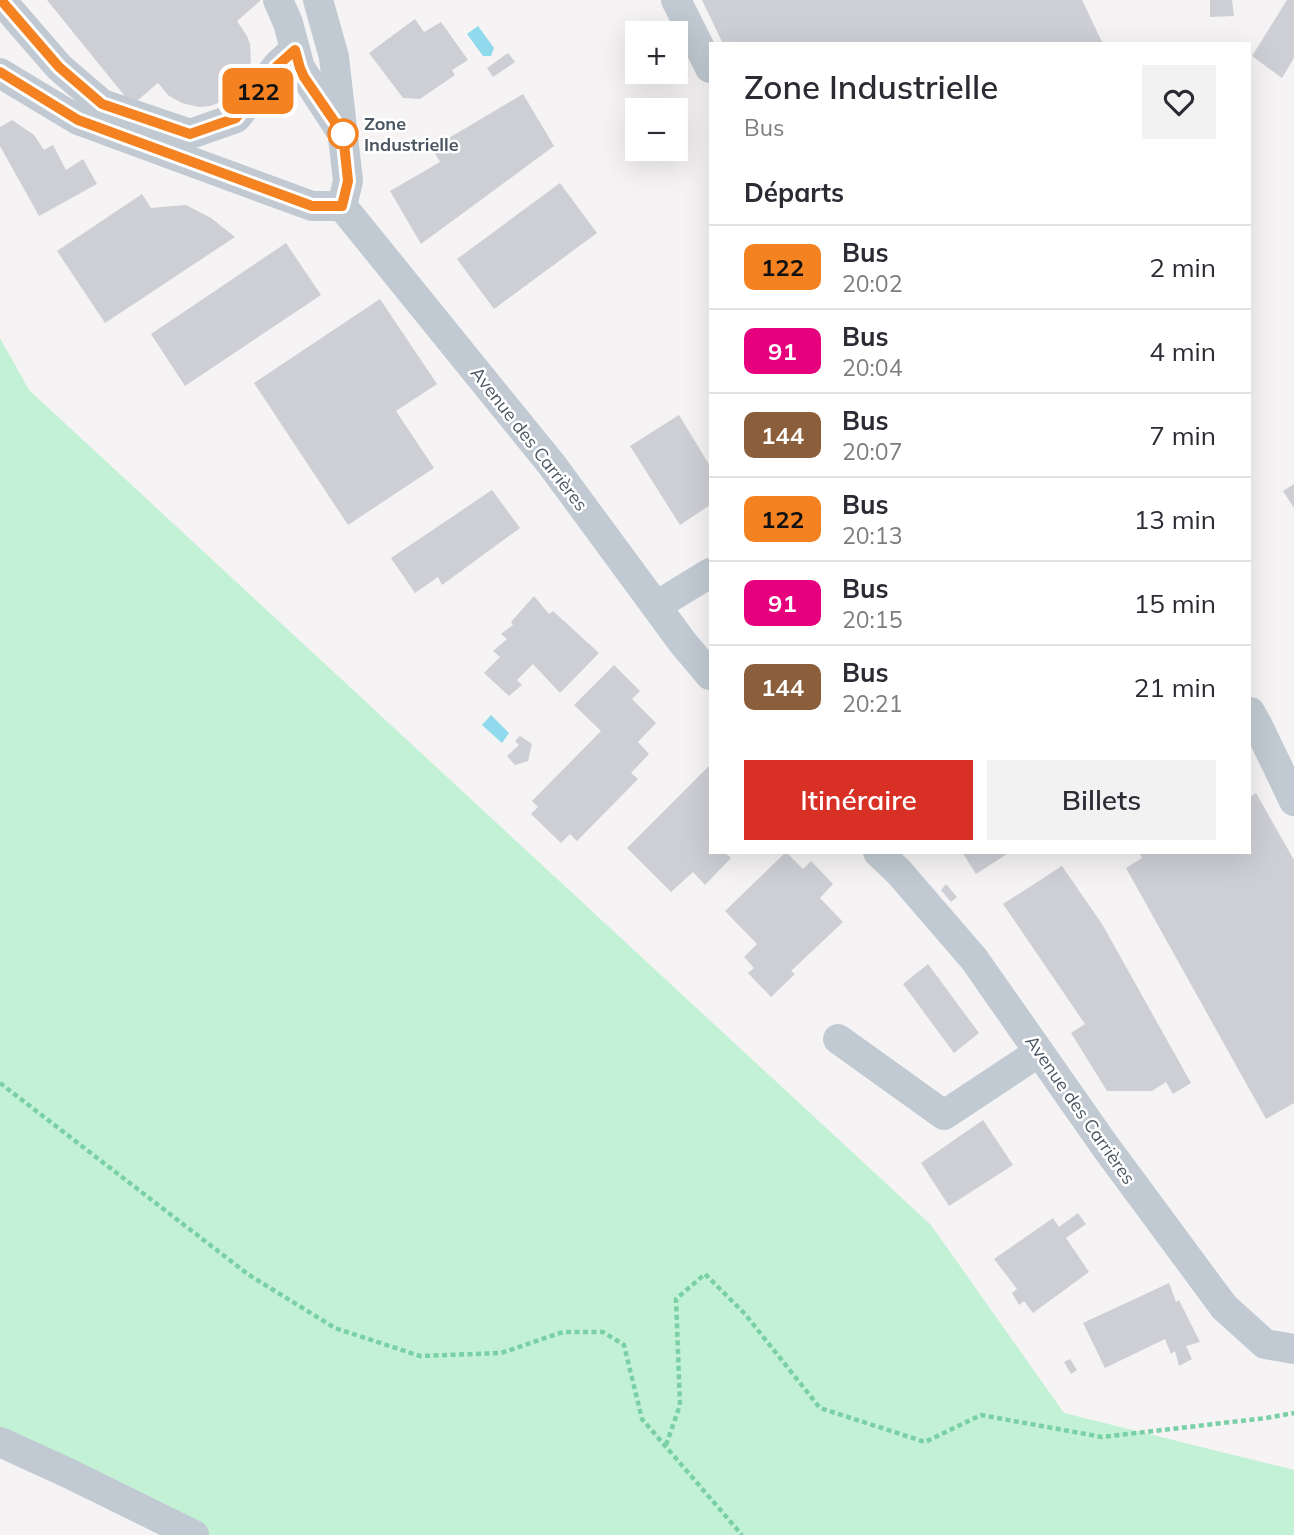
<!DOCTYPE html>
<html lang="fr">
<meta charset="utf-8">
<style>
body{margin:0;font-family:Mulish,sans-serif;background:#f2f2f3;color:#2b2b33;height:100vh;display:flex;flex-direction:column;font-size:26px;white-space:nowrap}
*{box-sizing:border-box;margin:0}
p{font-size:23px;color:#7c7c81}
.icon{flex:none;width:38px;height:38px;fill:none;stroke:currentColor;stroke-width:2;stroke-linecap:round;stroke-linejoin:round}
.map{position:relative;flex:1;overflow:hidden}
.panel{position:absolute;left:709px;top:42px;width:542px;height:812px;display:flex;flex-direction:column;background:#fff;border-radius:0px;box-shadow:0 7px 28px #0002}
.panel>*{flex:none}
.badge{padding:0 14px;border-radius:10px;font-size:24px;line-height:46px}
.fabs{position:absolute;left:625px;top:21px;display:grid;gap:14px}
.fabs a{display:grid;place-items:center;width:63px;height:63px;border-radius:0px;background:#fff;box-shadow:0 7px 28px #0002;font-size:35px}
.map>.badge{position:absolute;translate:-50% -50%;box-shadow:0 0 0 4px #fff}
h2{padding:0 35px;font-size:26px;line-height:63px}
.round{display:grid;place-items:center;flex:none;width:74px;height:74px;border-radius:0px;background:#f2f2f3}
.headline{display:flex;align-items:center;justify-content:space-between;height:119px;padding:0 35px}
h1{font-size:33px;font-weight:600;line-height:52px}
.cta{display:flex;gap:14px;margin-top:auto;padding:14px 35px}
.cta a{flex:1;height:80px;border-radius:0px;background:#d93025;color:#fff;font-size:28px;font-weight:600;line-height:80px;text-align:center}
.cta a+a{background:#f2f2f3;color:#2b2b33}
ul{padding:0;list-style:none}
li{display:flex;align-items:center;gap:21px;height:84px;padding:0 35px;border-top:2px solid #e1e1e2}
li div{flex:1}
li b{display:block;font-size:26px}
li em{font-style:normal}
li .badge{min-width:77px;font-weight:700;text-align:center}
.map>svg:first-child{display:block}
.green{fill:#c3f1d5}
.water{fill:#90daee}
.building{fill:#cdcfd5}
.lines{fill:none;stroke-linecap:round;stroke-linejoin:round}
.path{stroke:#7ad0a6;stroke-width:4.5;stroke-dasharray:5 3.5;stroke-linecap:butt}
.minor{stroke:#c1cad2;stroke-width:30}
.line-casing{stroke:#fff;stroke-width:16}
.line{stroke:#f58220;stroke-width:10}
.stop-dot{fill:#fff;stroke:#f58220;stroke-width:3.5}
.labels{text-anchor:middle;stroke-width:5;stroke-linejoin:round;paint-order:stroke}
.stop-label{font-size:18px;font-weight:bold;fill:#4a5661;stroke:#fff;text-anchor:start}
.street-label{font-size:18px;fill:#4a5661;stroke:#fff}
</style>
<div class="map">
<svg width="1294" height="1535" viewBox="0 0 1294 1535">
<rect width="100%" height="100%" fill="#f5f3f3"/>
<path class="green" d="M0 338 29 390 931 1225 1064 1413 1294 1470V1535H192L0 1457Z"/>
<path class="water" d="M478 26 494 48 491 56H483L467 34Z
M491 715 509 733 502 743 482 725Z"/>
<path class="building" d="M47 0H261L237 21 247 36 250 44 251 61 246 77 242 85 233 95 221 102 210 106 199 107 182 103 169 96 158 83 132 105Z
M702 0H1082L1103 44H723Z
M1210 0H1232L1234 16 1210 17Z
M1287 0H1294V58L1282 78 1252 56Z
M415 19 424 32 441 22 468 60 452 70 455 75 420 99 403 98 369 53Z
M508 53 515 62 493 77 487 68Z
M523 94 554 146 421 244 390 191 440 162 432 148Z
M12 120 34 135 44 150 53 145 66 170 83 159 97 184 39 216 0 146V127Z
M560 183 597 233 494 309 457 259Z
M142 194 151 208 186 205 211 218 235 237 105 323 57 251Z
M286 243 321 295 185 386 151 334Z
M380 299 437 384 396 411 434 468 348 525 254 383Z
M679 415 710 466V505L680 525 630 446Z
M1294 484V508L1283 491Z
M492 490 520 528 442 585 438 577 415 593 391 558Z
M534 596 549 614 553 611 599 653 560 693 533 664 517 680 522 685 509 696 484 673 500 657 493 651 507 639 501 634 513 625 511 622Z
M614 665 640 691 632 699 656 723 638 742 649 754 631 773 638 779 577 841 570 834 561 843 531 814 538 807 532 801 601 731 574 705Z
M520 736 532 744 528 761 515 765 507 756 519 745 515 741Z
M710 765V852H724L731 858 705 885 693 872 671 892 627 848Z
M1256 793 1294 860V1103L1266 1119 1126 868 1142 858 1139 852H1250V797Z
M786 852 803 869 811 861 833 884 820 898 843 922 791 971 795 974 771 997 748 973 754 968 744 957 757 944 725 911Z
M962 852H1010L976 874Z
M1062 866 1102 924 1191 1083 1173 1094 1166 1082 1152 1091H1107L1071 1033 1085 1024 1003 904Z
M946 884 957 897 951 902 941 890Z
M928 964 979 1033 954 1053 903 984Z
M983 1120 1013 1165 949 1206 921 1163Z
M1078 1213 1086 1224 1066 1238 1089 1272 1033 1313 1024 1301 1019 1305 1012 1293 1017 1289 994 1259 1053 1218 1059 1227Z
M1169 1283 1176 1302 1179 1300 1200 1342 1186 1346 1192 1359 1179 1366 1175 1351 1171 1354 1165 1339 1105 1368 1083 1323Z
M1070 1359 1077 1370 1071 1374 1064 1362Z"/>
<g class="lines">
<path class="path" d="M0 1083 249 1275 335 1328 420 1356 501 1353 563 1332H603L624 1345 642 1419 742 1535
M666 1445 680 1405 676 1299 705 1274 745 1314 820 1408 925 1442 981 1415 1102 1437 1266 1418 1294 1413"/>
<path class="minor" d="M1 0 59 67 102 104 190 134 236 118 277 66 295 49
M278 0 288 23 300 68 339 128
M318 0 334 57 348 181 342 206
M676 0 710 68
M0 73 78 120 312 206H342
M342 206 552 465 683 643 710 675
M656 606 710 573
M1250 712 1258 726 1294 801
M878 852 898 871 974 959 1105 1146 1224 1307 1265 1344 1294 1349
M838 1039 944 1115 1039 1052
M0 1442 68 1473 194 1535"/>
</g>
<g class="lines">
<g class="line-casing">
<path id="line" d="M0 72 78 120 312 206H342L348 181 343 134 304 77 300 68 295 50 277 66 236 118 190 134 102 104 59 67 1 0"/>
</g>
<use href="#line" class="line"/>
</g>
<circle class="stop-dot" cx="343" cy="134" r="14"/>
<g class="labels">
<g class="stop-label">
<text x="364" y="130">Zone<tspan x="364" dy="21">Industrielle</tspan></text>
</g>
<g class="street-label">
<text transform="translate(529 439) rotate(52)" y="6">Avenue des Carrières</text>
<text transform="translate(1080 1110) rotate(55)" y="6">Avenue des Carrières</text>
</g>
</g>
</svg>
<div class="fabs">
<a>+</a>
<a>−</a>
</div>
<b class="badge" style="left:258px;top:91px;background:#f58220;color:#111">122</b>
<section class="panel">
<div class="headline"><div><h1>Zone Industrielle</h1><p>Bus</p></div><a class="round"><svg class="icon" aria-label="heart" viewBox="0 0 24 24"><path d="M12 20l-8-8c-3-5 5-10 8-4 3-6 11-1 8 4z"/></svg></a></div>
<h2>Départs</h2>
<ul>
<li><span class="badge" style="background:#f58220;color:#111">122</span><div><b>Bus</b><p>20:02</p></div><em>2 min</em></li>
<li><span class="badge" style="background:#e6007e;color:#fff">91</span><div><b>Bus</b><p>20:04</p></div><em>4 min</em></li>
<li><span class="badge" style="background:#8b5e3c;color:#fff">144</span><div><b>Bus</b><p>20:07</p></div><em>7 min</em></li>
<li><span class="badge" style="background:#f58220;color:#111">122</span><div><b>Bus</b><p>20:13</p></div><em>13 min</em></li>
<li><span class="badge" style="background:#e6007e;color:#fff">91</span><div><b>Bus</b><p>20:15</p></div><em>15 min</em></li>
<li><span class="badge" style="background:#8b5e3c;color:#fff">144</span><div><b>Bus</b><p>20:21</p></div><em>21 min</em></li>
</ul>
<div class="cta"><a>Itinéraire</a><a>Billets</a></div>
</section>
</div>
